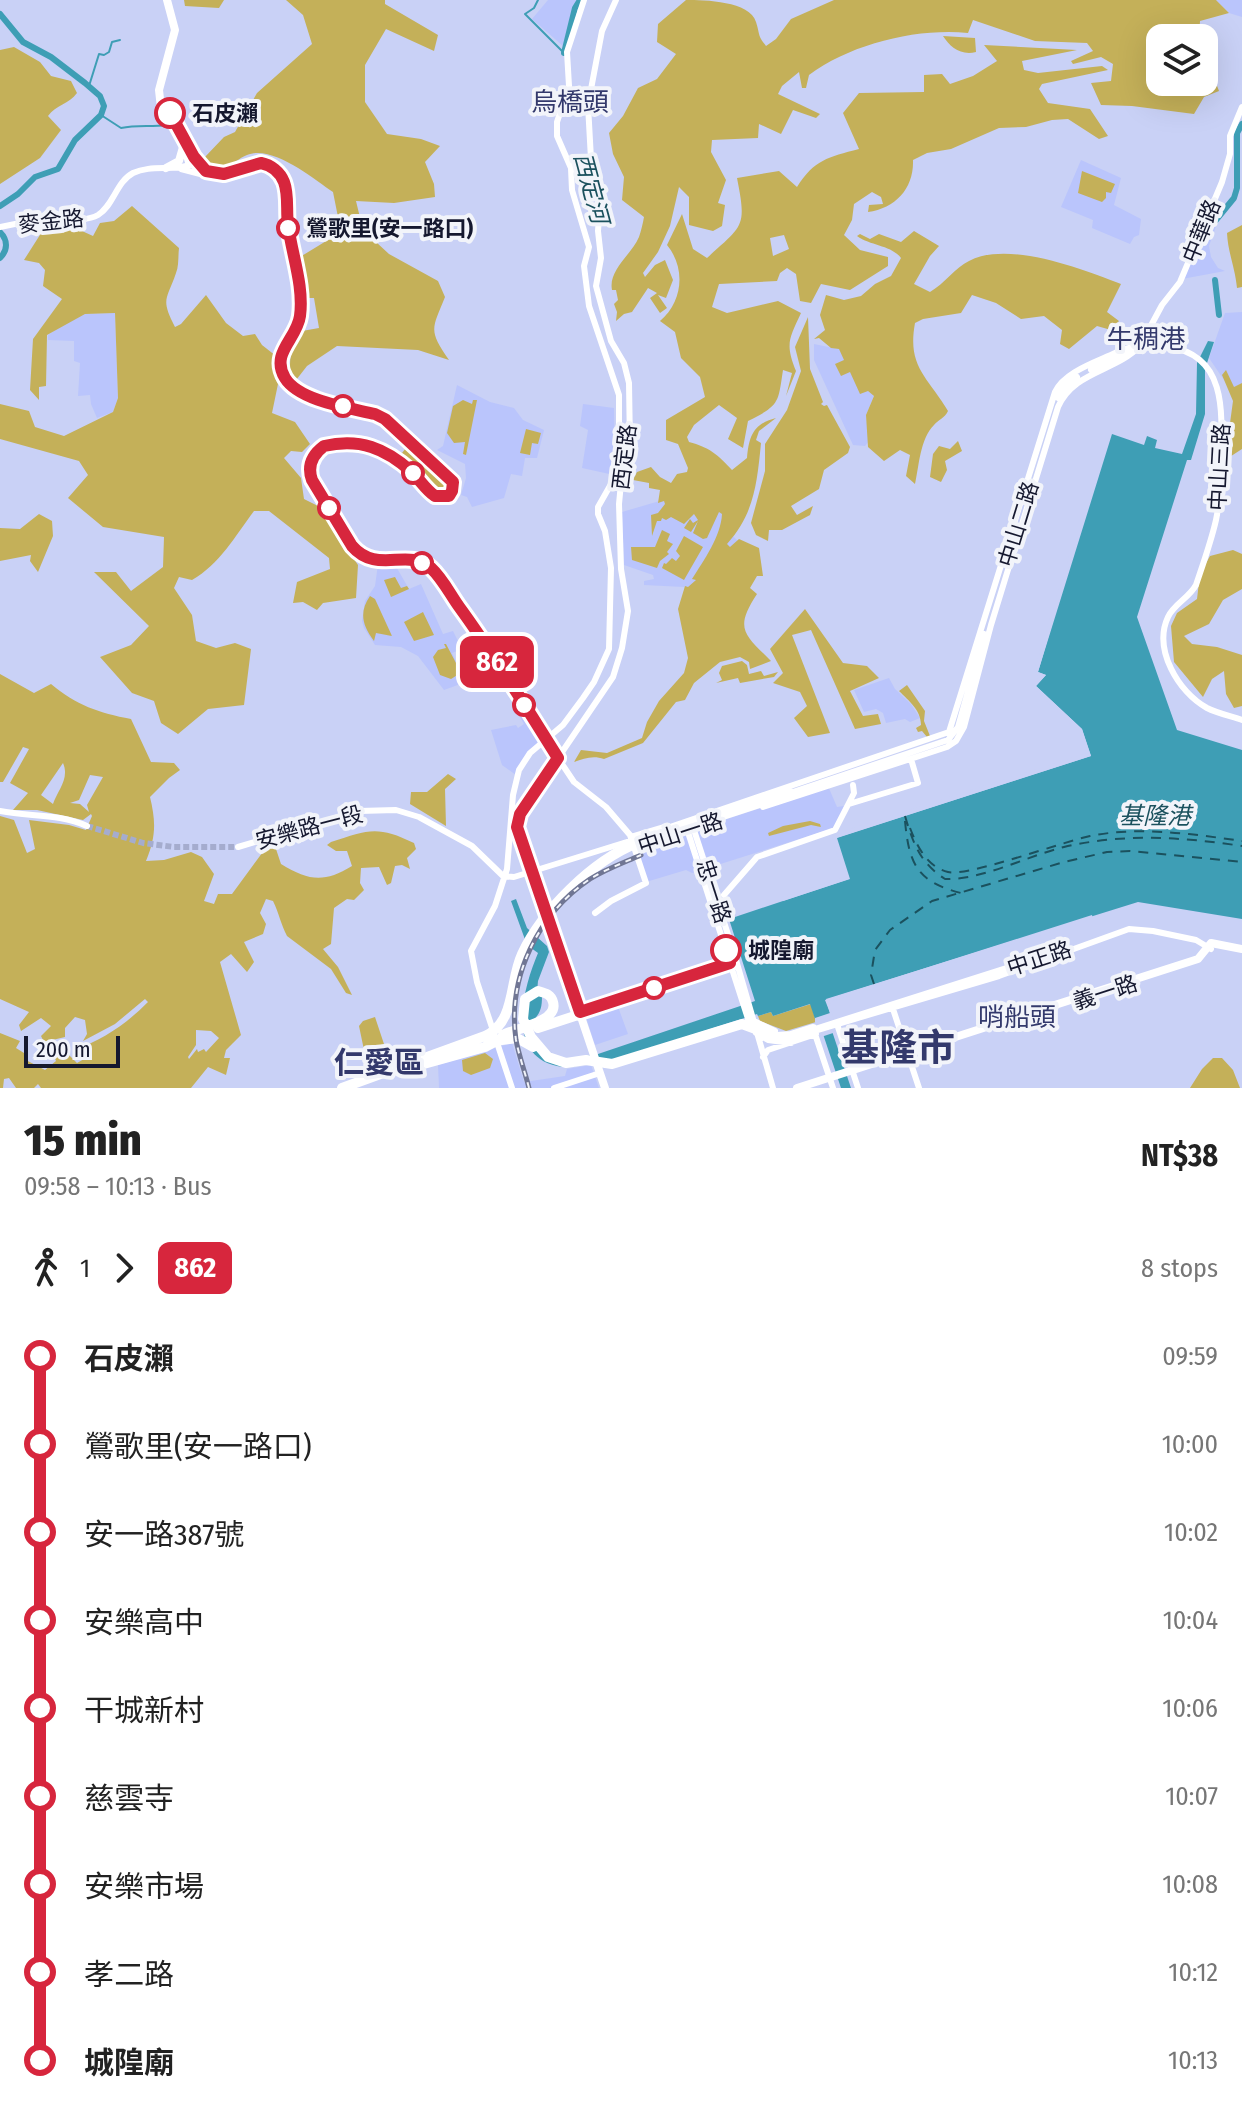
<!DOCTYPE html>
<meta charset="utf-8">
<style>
body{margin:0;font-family:"Fira Sans Condensed","Noto Sans TC",sans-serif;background:#f2f2f2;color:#222;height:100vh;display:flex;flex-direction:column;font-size:30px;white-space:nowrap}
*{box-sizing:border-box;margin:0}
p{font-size:26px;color:#767676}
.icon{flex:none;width:44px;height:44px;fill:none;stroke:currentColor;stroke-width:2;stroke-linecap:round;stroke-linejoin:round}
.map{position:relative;height:1088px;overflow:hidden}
.drawer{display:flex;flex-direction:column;background:#fff;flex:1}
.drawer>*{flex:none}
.badge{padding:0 16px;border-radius:12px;font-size:28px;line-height:52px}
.buttons{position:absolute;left:1146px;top:24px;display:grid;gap:16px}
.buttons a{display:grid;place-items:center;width:72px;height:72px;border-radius:16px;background:#fff;box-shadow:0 8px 32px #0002;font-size:40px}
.scale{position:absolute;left:24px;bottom:20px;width:96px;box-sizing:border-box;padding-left:8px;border:4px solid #15182f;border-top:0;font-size:22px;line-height:28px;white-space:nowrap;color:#15182f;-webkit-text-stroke:6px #f2f4fa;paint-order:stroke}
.map>.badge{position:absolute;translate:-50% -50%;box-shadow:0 0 0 4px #fff}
.legs{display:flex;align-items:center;gap:12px;height:88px;padding:0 24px;font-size:26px}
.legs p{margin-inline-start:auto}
.head{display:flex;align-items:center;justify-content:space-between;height:136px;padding:0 24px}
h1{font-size:44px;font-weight:800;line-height:60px}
ul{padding:0 24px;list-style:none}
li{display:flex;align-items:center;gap:28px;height:88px;font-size:30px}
li i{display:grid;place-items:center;width:12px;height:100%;margin:0 10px;background:currentColor}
li i::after{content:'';width:20px;height:20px;margin:-10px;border:6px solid;border-radius:50%;background:#fff}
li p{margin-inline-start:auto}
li:first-child i{background:linear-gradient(#0000 50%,currentColor 0)}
li:last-child i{background:linear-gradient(currentColor 50%,#0000 0)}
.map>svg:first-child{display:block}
.built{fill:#bac5fc}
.green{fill:#c4b059;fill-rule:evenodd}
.water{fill:#3e9eb5}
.pier{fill:#c9d1f6}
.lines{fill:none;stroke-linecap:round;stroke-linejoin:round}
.stream{stroke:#3e9eb5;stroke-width:2}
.river{stroke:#3e9eb5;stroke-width:6}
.ferry{stroke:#1b515e;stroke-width:2;stroke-dasharray:10 8;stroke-linecap:butt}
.secondary-tunnel{stroke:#a5acce;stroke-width:6;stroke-dasharray:6 3;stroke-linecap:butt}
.secondary{stroke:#fff;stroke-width:6}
.primary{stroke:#fff;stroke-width:8}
.highway{stroke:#fff;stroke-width:10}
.rail-casing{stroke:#707694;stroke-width:5}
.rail{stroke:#f2f4fa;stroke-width:2;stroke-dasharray:6;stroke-linecap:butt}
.line-1-casing{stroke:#fff;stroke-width:18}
.line-1{stroke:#d7263d;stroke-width:12}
.stop-1-dot{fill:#fff;stroke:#d7263d;stroke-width:4}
.labels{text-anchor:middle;stroke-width:8;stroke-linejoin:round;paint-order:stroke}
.stop-label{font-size:22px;font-weight:bold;fill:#15182f;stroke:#f2f4fa;text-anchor:start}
.street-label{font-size:22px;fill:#15182f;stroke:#f2f4fa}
.water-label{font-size:24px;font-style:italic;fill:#1b515e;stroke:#f2f4fa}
.quarter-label{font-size:26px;fill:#33396c;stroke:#f2f4fa}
.district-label{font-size:30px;font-weight:bold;fill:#33396c;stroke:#f2f4fa}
.town-label{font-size:38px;font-weight:bold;fill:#33396c;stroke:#f2f4fa}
</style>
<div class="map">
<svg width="1242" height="1088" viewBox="0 0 1242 1088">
<rect width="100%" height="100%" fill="#c9d1f6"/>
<path class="built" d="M548 0H580L563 46 532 19Z
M1216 0H1242V17L1229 13Z
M1081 160 1121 178 1114 205 1141 219 1139 235 1134 237 1130 244 1092 228 1093 220 1061 207Z
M1212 211 1220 215 1209 246 1211 257 1218 268 1225 271 1182 279Z
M1242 312V384L1230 389 1209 358 1225 313Z
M115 313 118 398 113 412 97 418 91 404 90 395 78 396 80 363 74 361V341L48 340V335L64 323 85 314Z
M814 344 848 351 868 391 874 396 866 415 869 441 865 446 853 445 814 360Z
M457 385 490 402 514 408 523 420 544 430 537 458H525L522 476 511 474 504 498 472 507 467 497 461 495 466 478 465 464 437 450 443 446Z
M583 404 614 408 615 459 616 464 625 466 614 475 582 468 588 430 580 426Z
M721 474 728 531 738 541 693 590 684 587 644 585V581L654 579 653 575 624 565 622 512 663 500 681 479Z
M394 563 409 589 421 584 443 634 453 631 462 649 452 653 466 682 444 690 418 656 401 647 375 645 364 628 362 621 365 601 375 586 378 564Z
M889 678 895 689 911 704 920 718 910 722 905 719 886 723 883 713 876 709 864 712 854 690Z
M537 711 551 731 528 752 521 761 516 775 502 765 491 730 516 725 518 728 524 724 520 717Z
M828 786 837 807 844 806 837 824 831 829 692 873 686 870 646 882 638 848Z
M617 1004 628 1034 595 1045 585 1014Z
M512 1043 524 1082 565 1076 567 1069 591 1065 599 1088H439L438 1065Z"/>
<path class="green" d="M184 0H224L219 8 185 6Z
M286 0H385V4L438 35 434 51 386 29 365 65V102L387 134 421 139 440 146 425 162 434 184 435 197 394 203 356 201 363 230 389 254 438 281 445 297C432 329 428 330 449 360L418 350 337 346 307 366 293 384C287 361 290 351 302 331L319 328 314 298H307L300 257 341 232 333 192C314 179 272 144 247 155 231 162 232 169 212 169L204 158 224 137 235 132 257 93 312 44 303 15Z
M686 0C705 0 750 1 756 22 760 34 757 35 766 46L776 39 791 19 834 0H1216L1229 13 1200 21 1199 38H1160V82H1204V52L1219 91 1204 97 1194 114 1132 106 1101 105 1091 83 1111 81 1113 64 1101 57 1073 64 1071 61 1093 51 1087 43 1035 41 973 20 968 33C916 28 851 44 809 75L806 88H802L799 72 782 86 778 94 820 114 816 118 793 110 781 134 759 124 758 138 712 140 711 152 726 180 718 203 725 205 722 226 713 231 689 225V197L679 187 670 226 658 252 643 273 645 277 655 265 665 260 673 280 666 298 658 295 667 308 660 313 650 298 657 293 648 288 632 312 624 314 616 321 617 312 614 304 618 300 616 290H612C608 270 632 254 639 237 641 231 643 223 644 217L622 200 624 177 613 154 609 133 623 116 638 88 657 79 676 54 657 42 658 24Z
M943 36 975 38 976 52C961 56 950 47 943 36Z
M984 45 1077 50 1022 61 1024 70 1038 73 1102 66 1108 70 1042 84 1039 89 1048 103 1090 109 1108 136 1099 139 1068 119 1052 120 1026 127 999 128 951 149 927 153 913 160C914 188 896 208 868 212L869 205 883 204 881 197 872 192 854 204 852 220 844 235 860 250 888 257V266L850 290 821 284 811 303 800 301 796 274 787 268 780 273 777 281 719 284 712 307 727 313 778 301 801 313C789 339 785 344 796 371L786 396 792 373 783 370C778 403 780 405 748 421L743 448 728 439 737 418 719 405 694 425 687 437 689 442C709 447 718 455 732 470L747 458C749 436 753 424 776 418L759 431 756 440 761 443C757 484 754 514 727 544L730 547 739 539 759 548 763 576H757L750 588 757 594C734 629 744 634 771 661L750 669 749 662 740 657 720 662 694 683 685 700 676 702 643 743 604 759C592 755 584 759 574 762L581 750 607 753 642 738 647 722 659 701 684 673 688 658 678 609 685 586 688 587 696 580 692 579C704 560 721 536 722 514L719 512 707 538 703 539 693 533 698 521 691 532 684 528 690 519 693 523 698 520 694 514 684 524 671 517 666 520 662 518 661 521H657L652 536 651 515 658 513 665 504 664 501 658 503 660 490 649 488V483L633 480 637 472 651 467 660 477 671 483 677 474 687 472 688 468 678 444 666 440V420L705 397 700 377 681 358 675 332 660 321C683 302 686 268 667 245L682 214 693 249 707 258C743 225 747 228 737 178L779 171 797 187C814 160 828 157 859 149L843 113 859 93 924 92V75L942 74 950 84 973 76 997 61ZM784 235 789 249 773 256 770 238Z
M14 47 40 62 51 76 71 81 77 93C69 104 56 105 48 116L61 130 40 158 0 184V50Z
M1082 171 1115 184 1111 193 1106 192V198L1102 202 1078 193Z
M132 206 179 248C178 256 179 266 176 273 167 300 160 298 175 327L181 324 206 295 226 323 243 336 255 334 262 345 276 356 275 378 278 384 272 413 295 422 310 444 302 452 291 451 284 458 301 478 304 499 318 506 358 565 356 598 323 603 317 610 303 602 293 603 297 582 330 569 329 558 269 511H254C236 535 219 565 192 580L179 577 174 588 192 615 196 641 216 648 235 643 251 649 244 705 208 709 178 734 161 723 154 701 132 693 100 657 131 645 149 626 94 572H116L131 591 163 567 164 537 103 527 68 498 88 475 79 461 0 439V404L29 411 35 427 64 436 113 412 118 398 115 313 85 314 47 335 46 386 39 387V400L30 390 33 339 62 299 43 286 45 270 39 263 24 260 45 227 78 224 82 231 93 236 100 223 114 221Z
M1242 225V287L1237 288C1235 267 1228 253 1227 233Z
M914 231 939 246 930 256 914 284 930 292C944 284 956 267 969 261 1008 240 1082 269 1121 284L1107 312 1119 321 1111 330 1097 326 1069 349 1060 344 1062 330 1044 316 1021 319 996 303 972 295 961 313 923 319 915 323C907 367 927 376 948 411 944 419 939 419 934 425 920 439 919 466 915 484L906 476 910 455 900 450 884 461 868 447 866 415 874 396 868 391 860 394 850 372 841 376 835 364 844 360 839 349 831 348 819 338 814 339 825 330 820 315 826 295 844 300 861 296 875 284 891 276 901 258C891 245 871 246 857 236L860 234 870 239 879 234 901 242Z
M808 317 810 369 823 402 821 404 824 406 827 405 850 447 848 453 824 470 819 489 791 506 797 515 813 506 810 515 782 530H769L768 541 756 535 751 523 765 471V444L787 410 801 371 795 347Z
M1226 370 1234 387 1242 383V449L1225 460 1233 401 1222 375Z
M463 400 472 404 473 400H477L466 455 463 454 465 442 454 443 447 433 453 406Z
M526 429 541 433 538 444 532 443 530 455 520 453Z
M958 441 962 451 945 461 947 470 941 482 930 477 933 454 939 446 950 449Z
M409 444 450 482 448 490 445 492 437 491 396 456 394 452 397 450 402 453Z
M39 514 52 521 53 536 38 572 30 561 31 555 0 561V528L20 529Z
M662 530 670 534 667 541 673 544 667 552 669 554 660 561 657 568 632 560 631 547H655Z
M684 536 703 547 684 580 662 568 664 563 666 564 672 558 676 561 680 556 676 551Z
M1233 550 1242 554V589L1223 600 1209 624 1184 636 1192 644 1217 647 1242 655V706L1234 708 1226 694 1224 671 1212 679 1203 697 1174 662 1171 626 1177 613 1197 599 1200 574 1210 556Z
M395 577 401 588 407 586 409 589 391 597 384 580Z
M370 596 375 599 392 636 376 633 374 641C362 625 359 612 370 596Z
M805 609 843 663 867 666 879 678 850 691 863 716 878 714 881 724 855 729 811 630 792 635 830 733 808 737 794 718 807 706 800 692 773 683 783 673 770 649Z
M423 612 434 635 414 641 404 622Z
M444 644H446L465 680 463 681 459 674 451 679 440 675 433 657 438 650 446 648Z
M742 661 747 665 749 674 761 671 764 676 778 672 774 677 740 683 738 678 716 683 722 680 719 673 722 666Z
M0 674 34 693 51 684C76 705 99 713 131 719L151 762 174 763 180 770 169 778 150 797C156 822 156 837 146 861L164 860 191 852 202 857 214 874 204 901 214 904 218 894H232L265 849 275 846 281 864C309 881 324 883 352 866L347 851H336L327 845 331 842C368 830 377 825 414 843L416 849 407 858 410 869 402 865 395 866 391 883 387 885 379 867 361 868 360 883 364 890 354 900 347 899 334 908 331 944 323 949 338 967 352 995 346 993 331 969 287 936C281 925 279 913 273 901L266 899 260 913 266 924 263 934 244 942 254 962 247 972 231 954 220 962 241 1035 226 1050 224 1058H230L226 1075 208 1067 191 1088H41L38 1084 34 1088H16L9 1078 4 1079 3 1088H0V1033L20 1041 16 1048 24 1053V1059L45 1070 56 1061 53 1053 64 1050 77 1063 84 1059 74 1050C104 1039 125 1025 148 1002L145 999 115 1024 83 1041 87 1034 85 1020 75 1017 65 1028V1037L44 1042 41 1036 51 1026 41 1018 21 1031 19 1025 29 1012 0 999V816L14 820 27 853 35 849 29 820 69 825 86 830 92 816 91 814 83 820 37 810H13L28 793 10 783 29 749 23 747 3 782H0ZM63 763C70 779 57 791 53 804L41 795ZM90 775 103 777 87 805 89 812 80 804 70 803 79 800ZM196 1030 211 1031 219 1038 206 1052 204 1049 198 1052 197 1049 189 1059 188 1057 196 1045Z
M907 685 925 711 924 721 930 736 927 737 922 731 918 732 916 728 921 725C921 710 909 701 899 691Z
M448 774 456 779 445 789 446 826 410 804 411 792H427Z
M810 821 820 824 821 827 811 825 769 836 768 833 783 826Z
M811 1004 816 1022 786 1031 760 1021 758 1016 771 1012 773 1016Z
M375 1017 384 1044 364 1050 359 1026 363 1021Z
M485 1053 493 1059 490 1068 471 1075 463 1071 462 1060Z
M1213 1058H1222L1233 1070 1240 1088H1190L1202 1069Z"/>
<path class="water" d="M1208 341 1214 342 1205 369V414L1191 460H1187L1137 617 1177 730 1242 750V919L1138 902 826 999 831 1017 828 1019 851 1088H841L819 1022H816L810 1004 773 1016 771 1012 758 1016 757 1014 604 1063 600 1061C587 1063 571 1069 557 1066 504 1054 524 986 538 953L527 945 511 901 516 899 527 928 547 946 549 952 538 981 537 992 542 996C542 1009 540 1015 530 1023L535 1039 548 1054 567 1060 598 1054 755 1001 729 919 849 879 836 838 1091 756 1082 729 1036 686 1046 675 1038 672 1112 434 1144 445 1147 436 1157 440 1155 448 1182 454 1196 414 1197 363Z"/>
<path class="pier" d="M1069 556 1072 557 1038 672 1046 675 1036 686 1082 729 1091 756 837 838 850 879 783 901 782 897 845 877 832 839 834 834 1086 753 1079 732 1032 687 1039 677 1034 671Z
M1092 915 1093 919 830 1002 836 1032 821 1037 815 1022V1018L830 1013 825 1000Z"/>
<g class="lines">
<path class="stream" d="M538 0 534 8 525 14 563 52
M89 86 99 54 104 55 109 52 112 42 120 40
M101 115 121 128C137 125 151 127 167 125"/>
<path class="river" d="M0 14 23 42 51 57 85 83 100 96 104 106 101 115 75 140 58 169 35 177 18 194 0 206
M564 53 575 8 580 0
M1216 220 1234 198 1237 188V133L1242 124
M0 232C8 240 8 250 0 258
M1215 280 1219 315"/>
<path class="ferry" d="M905 816C913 843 920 863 945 879 983 880 1027 856 1064 847 1124 833 1182 837 1242 846
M905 821C909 864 917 882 961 893
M910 828C917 846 927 867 948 872 967 877 1062 842 1090 836 1140 826 1192 834 1242 841
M874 984 871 975 875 950 890 930 932 901 1064 862 1107 852 1130 851 1242 862"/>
<path class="secondary-tunnel" d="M87 826 143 843 174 847H238"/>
<path class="secondary" d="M181 169 208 176
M0 227C14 224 28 221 43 220 59 218 84 223 98 215 114 205 116 182 133 173 152 164 174 172 193 164
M1140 346 1162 305 1180 282 1222 182 1230 154V136L1242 107
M1091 370 1134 348
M1058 398 1065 386 1077 377
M790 793 948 740 958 727 984 634
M849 804 918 783 911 759
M763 807 947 747 956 741 964 727 991 625 1058 407C1074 371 1115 372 1140 346
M0 811C29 817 59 813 87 826
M692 824 734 953 773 1088
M686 826 750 1025
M667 828 949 732 1055 392C1064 372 1096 362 1115 353 1132 344 1150 345 1168 347 1230 355 1222 419 1220 466 1219 483 1220 503 1216 520 1211 542 1203 564 1196 585 1189 598 1174 604 1168 617 1153 649 1178 692 1207 708 1217 713 1230 716 1242 720
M631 837 668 826
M238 847 359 811 396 810 419 817 472 846 503 876
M503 876 514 877 630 841
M724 895 757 857 835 830 854 793 853 785
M595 913 611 901 646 883 630 835 606 807 574 782 558 758 613 677 622 648 628 611 621 569 619 504 621 483 630 446 629 383 624 363 611 341 596 286 601 258 598 231 600 204 591 159 588 105 602 31 616 0
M893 1009 919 1088
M580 1012 733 962
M754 1021 775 1031
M837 1024 858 1088
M818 1028 1032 960
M756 1033 768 1040 791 1043
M763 1057 768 1050 816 1034
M512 1088 477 982 471 951 495 906 507 869 513 795 519 770 530 753 563 725 583 698 594 682 609 649 611 568 605 531 598 514V507L619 470V395L589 306 584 266 589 247 572 190 571 168 557 136V122L569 86 567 52 584 0
M554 1088 600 1073
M833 1088 814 1031 999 976 1129 929 1153 931 1196 940 1211 949"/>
<path class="primary" d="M167 0 175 30 159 90 161 108 183 143 189 162 211 176C227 173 256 159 270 166 277 170 282 177 285 185 288 196 286 210 287 221 291 253 306 286 300 318 296 339 273 351 283 374 297 407 353 402 381 417 398 426 441 465 453 482V490L449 496H435C426 490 420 480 412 473 386 448 359 437 324 446 312 455 307 466 312 480L352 546C376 575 408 547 431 568 443 579 451 596 460 608 495 656 526 707 558 758L520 814 517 827 605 1088
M186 140 203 169
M166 168 179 161 183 147
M797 1088 1198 959 1211 943 1242 949"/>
<path class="highway" d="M538 1028 581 1014
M503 1035C516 1028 559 1022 553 1002 551 994 545 993 538 991L525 999 523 1019 531 1037 548 1057 566 1063 586 1060 612 1064 742 1024 777 1037 791 1036 813 1029
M494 1041 517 1038 533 1047
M413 1067 485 1047 500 1039
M342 1088 485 1036C516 1022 509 982 522 954 542 911 592 861 637 843L790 793"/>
<g class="rail-casing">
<path id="rail" d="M529 1088C525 1072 519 1056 516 1040 507 977 538 914 590 879 606 869 623 863 641 855"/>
</g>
<use href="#rail" class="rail"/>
</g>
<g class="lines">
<g class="line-1-casing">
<path id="line-1" d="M170 113 194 157 206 171 224 174 261 163C271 165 280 172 284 182 289 195 286 211 288 225 292 255 304 286 300 316 297 339 270 353 285 378 299 401 350 408 375 414L385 419 453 482 452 491 449 496H435C426 490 420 480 412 472 385 448 360 438 324 446 312 455 307 466 312 480L352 546C377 575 408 547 431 568 443 579 451 596 460 608 495 656 526 707 558 758L520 814 517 827 580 1012 730 963 726 950"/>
</g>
<use href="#line-1" class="line-1"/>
</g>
<g class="stop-1-dot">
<circle cx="170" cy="113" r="14"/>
<circle cx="288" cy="228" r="10"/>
<circle cx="343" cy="406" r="10"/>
<circle cx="413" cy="473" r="10"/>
<circle cx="329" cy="508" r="10"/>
<circle cx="422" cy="563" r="10"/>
<circle cx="524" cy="705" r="10"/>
<circle cx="726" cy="950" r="14"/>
<circle cx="654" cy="988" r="10"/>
</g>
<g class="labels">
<g class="stop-label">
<text x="192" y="121">石皮瀨</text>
<text x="306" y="236">鶯歌里(安一路口)</text>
<text x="748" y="958">城隍廟</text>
</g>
<g class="street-label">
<text transform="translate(51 221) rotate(-6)" y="8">麥金路</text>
<text transform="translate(1201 231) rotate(-68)" y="8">中華路</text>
<text transform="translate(624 457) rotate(-83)" y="8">西定路</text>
<text transform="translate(1219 467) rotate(-87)" y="8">中山三路</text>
<text transform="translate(1018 524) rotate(-73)" y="8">中山二路</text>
<text transform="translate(309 827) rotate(-15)" y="8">安樂路一段</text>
<text transform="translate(680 833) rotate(-18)" y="8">中山一路</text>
<text transform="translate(714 891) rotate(72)" y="8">忠一路</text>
<text transform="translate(1039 958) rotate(-18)" y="8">中正路</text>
<text transform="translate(1105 992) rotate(-18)" y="8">義一路</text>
</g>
<g class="water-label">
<text transform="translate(591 188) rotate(75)" y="8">西定河</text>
<text x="1155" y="824">基隆港</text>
</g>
<g class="quarter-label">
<text x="570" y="111">烏橋頭</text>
<text x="1146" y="348">牛稠港</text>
<text x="1017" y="1026">哨船頭</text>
</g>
<g class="district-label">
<text x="379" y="1073">仁愛區</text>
</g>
<g class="town-label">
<text x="898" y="1061">基隆市</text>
</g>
</g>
</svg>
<div class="buttons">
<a><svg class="icon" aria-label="layers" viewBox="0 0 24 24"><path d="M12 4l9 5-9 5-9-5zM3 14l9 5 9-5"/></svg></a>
</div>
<div class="scale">200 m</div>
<b class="badge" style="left:497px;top:662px;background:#d7263d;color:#fff">862</b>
</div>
<section class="drawer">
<div class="head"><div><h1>15 min</h1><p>09:58 – 10:13 · Bus</p></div><b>NT$38</b></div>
<div class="legs"><svg class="icon" aria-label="walk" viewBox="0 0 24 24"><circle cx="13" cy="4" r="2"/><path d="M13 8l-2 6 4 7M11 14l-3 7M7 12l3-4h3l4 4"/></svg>1<svg class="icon" aria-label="forward" viewBox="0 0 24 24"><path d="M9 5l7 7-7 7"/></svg><b class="badge" style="background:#d7263d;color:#fff">862</b><p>8 stops</p></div>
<ul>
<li><i style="color:#d7263d"></i><b>石皮瀨</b><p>09:59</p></li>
<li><i style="color:#d7263d"></i><span>鶯歌里(安一路口)</span><p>10:00</p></li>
<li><i style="color:#d7263d"></i><span>安一路387號</span><p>10:02</p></li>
<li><i style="color:#d7263d"></i><span>安樂高中</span><p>10:04</p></li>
<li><i style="color:#d7263d"></i><span>干城新村</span><p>10:06</p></li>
<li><i style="color:#d7263d"></i><span>慈雲寺</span><p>10:07</p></li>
<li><i style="color:#d7263d"></i><span>安樂市場</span><p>10:08</p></li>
<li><i style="color:#d7263d"></i><span>孝二路</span><p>10:12</p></li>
<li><i style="color:#d7263d"></i><b>城隍廟</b><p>10:13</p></li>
</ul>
</section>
